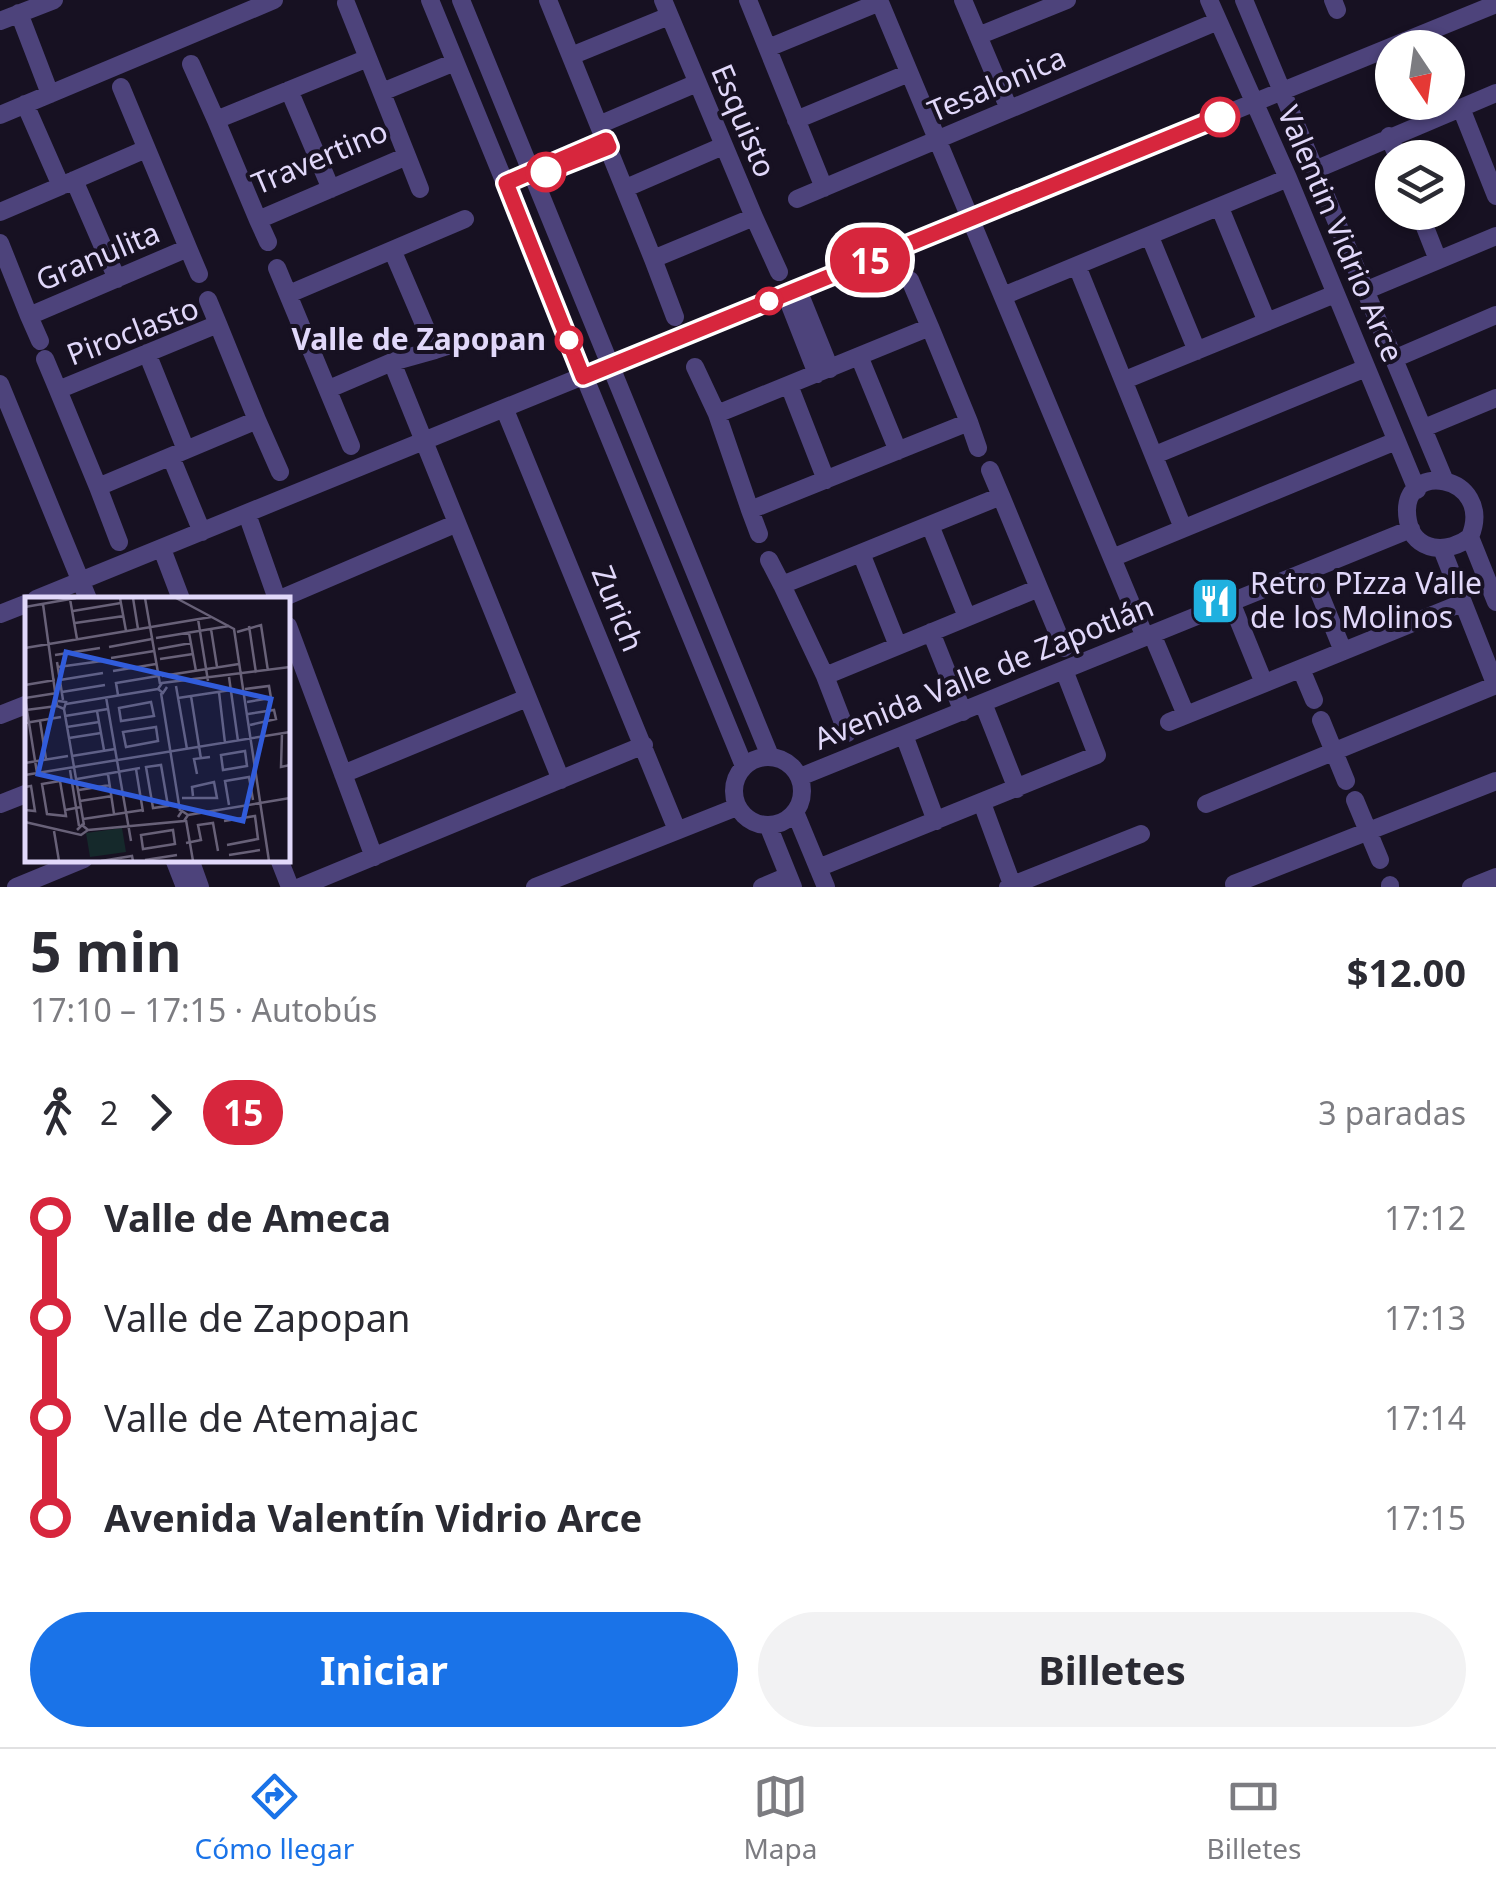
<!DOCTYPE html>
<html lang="es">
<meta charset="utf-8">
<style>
body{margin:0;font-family:"Noto Sans",sans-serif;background:#f2f2f3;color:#2b2b33;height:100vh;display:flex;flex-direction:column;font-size:38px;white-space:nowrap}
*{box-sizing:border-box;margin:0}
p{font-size:32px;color:#7c7c81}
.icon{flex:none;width:55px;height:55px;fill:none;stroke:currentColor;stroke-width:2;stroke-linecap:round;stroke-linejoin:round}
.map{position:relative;height:887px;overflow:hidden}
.panel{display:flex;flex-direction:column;background:#fff;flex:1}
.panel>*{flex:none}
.badge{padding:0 20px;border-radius:32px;font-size:35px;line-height:65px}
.needle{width:65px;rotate:167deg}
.fabs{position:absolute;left:1375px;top:30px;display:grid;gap:20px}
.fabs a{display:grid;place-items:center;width:90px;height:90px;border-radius:50%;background:#fff;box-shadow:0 2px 8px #0004;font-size:50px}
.map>.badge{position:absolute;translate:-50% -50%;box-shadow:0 0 0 5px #fff}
.legs{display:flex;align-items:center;gap:15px;height:110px;padding:0 30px;font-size:32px}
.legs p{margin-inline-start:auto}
.summary{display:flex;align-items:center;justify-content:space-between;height:170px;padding:0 30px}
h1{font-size:55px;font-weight:700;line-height:75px}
.cta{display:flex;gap:20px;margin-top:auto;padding:20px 30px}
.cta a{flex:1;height:115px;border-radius:60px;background:#1a73e8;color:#fff;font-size:40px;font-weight:700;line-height:115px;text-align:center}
.cta a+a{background:#f2f2f3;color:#2b2b33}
ul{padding:0 30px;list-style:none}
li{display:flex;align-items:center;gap:35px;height:100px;font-size:38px}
li i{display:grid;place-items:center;width:15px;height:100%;margin:0 12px;background:currentColor}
li i::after{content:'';width:25px;height:25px;margin:-12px;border:8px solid;border-radius:50%;background:#fff}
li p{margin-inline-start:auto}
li:first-child i{background:linear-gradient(#0000 50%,currentColor 0)}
li:last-child i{background:linear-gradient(currentColor 50%,#0000 0)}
.tabs{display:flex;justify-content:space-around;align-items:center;height:140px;border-top:2px solid #e1e1e2;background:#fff;font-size:28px;color:#7c7c81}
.tabs a{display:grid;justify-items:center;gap:5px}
.tabs .on{color:#1a73e8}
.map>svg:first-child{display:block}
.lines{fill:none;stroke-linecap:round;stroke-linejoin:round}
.minor{stroke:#4d437b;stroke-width:18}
.line-1-casing{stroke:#fff;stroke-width:22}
.line-1{stroke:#d7263d;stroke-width:15}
.stop-1-dot{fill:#fff;stroke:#d7263d;stroke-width:5}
.labels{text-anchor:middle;stroke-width:8;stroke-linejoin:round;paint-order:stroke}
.street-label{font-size:30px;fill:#e1d8fa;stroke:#171122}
.stop-label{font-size:30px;font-weight:bold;fill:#e1d8fa;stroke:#171122;text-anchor:end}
.poi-label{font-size:30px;fill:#e1d8fa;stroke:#171122;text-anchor:start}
.inset-road{fill:none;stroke:#686178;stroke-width:2.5}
.view{fill:#315cdb;fill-opacity:0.15;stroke:#315cdb;stroke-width:5}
.inset-edge{fill:none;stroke:#e1d8fa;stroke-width:5}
</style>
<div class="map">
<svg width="1496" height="887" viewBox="0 0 1496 887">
<rect width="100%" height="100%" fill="#171122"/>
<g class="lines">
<path class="minor" d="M430 0 744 766
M461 0 770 756
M548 0 653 259 754 217 663 0
M748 0 824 188
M879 0 1145 637
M963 0 1009 109
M1209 0 1288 178 1417 490
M1244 0 1444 479
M1333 0 1337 10
M346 3 368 58
M19 13 50 94
M0 21 54 0
M978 36 1067 0
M768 48 880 2
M571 56 669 16
M368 58 407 156 258 220 216 120Z
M191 64 216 120
M289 90 331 189
M382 92 455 62
M1461 108 1496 196
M0 115 274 0
M796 120 909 73
M601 124 697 83
M1389 136 1398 158
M407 156 420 189
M1317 169 1496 93
M520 178 609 147
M74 180 117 279
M63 185 146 149
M626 188 723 146
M797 199 1218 21
M1220 208 1267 322
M0 212 61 186 25 104
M1419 212 1438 260
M754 217 779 272
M258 220 268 242
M1150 237 1197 351
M0 243 29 316 188 248 121 87
M188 248 199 274
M653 259 675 317
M1077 266 1183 528
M277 268 351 446
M910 280 930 327
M798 290 830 369
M1367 290 1496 236
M289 294 465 219
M786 295 817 374
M1003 296 1288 178
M208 300 218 324
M29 316 40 341
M218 324 257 420 98 487 58 390Z
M930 327 969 422 750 510 717 414Z
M435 350 463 341
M147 353 186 450
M859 356 898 451
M1396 358 1496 315
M45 359 58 390
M392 362 561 780
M695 367 717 414
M1125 380 1335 294
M0 384 88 599
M789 385 826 480
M329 389 392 362 435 350 393 252
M505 410 677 830
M257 420 280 472
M969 422 978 448
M1424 428 1496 398
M1155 455 1366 368
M171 457 202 532
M990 470 1001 496
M98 487 119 542
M1001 496 1039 588 825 676 782 585Z
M750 510 759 534
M247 514 277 599
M930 525 967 617
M1470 537C1449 554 1414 553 1408 521 1396 457 1496 474 1470 537L1496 602
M162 549 181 599
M1442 549 1496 686
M861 553 898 646
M1112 558 1396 441
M769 560 782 585
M1310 570 1343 651
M1039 588 1064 648
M36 599 1496 4
M280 599 455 524
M1231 602 1264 683
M0 614 28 603
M288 626 374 857
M931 632 963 712
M1152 634 1186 715
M1301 669 1314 700
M825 676 847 733
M983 703 1017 789
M0 715 28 704
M1321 720 1346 781
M1169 722 1462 603
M904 735 936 821
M734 791a34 34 0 1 1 68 0a34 34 0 1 1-68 0Z
M343 774 527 698
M800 777 1411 529
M1355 800 1380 860
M982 803 1013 887
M0 804 28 793
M1206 804 1496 685
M795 812 826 887
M768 825 793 887
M174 859 185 887
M190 859 200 887
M279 859 290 887
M818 868 1097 755 1064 670
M1234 884 1496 781
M1390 885V887
M16 887 84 859
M300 887 644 745
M535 887 737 807
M762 887 788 876
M1008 887 1141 834
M1471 887 1496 877"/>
</g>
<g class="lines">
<g class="line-1-casing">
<path id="line-1" d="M546 172 609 147 606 140 506 183 583 377 1220 117"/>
</g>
<use href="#line-1" class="line-1"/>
</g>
<defs>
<g id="restaurant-square" transform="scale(2.5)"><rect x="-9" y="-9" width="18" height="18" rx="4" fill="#1fb0df" stroke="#171122"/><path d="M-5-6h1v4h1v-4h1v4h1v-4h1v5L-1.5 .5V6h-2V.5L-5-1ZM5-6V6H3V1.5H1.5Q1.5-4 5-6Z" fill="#fff"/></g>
</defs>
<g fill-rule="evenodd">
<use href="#restaurant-square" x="1215" y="601"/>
</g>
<g class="stop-1-dot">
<circle cx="1220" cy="117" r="18"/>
<circle cx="546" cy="172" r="18"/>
<circle cx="769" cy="301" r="12"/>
<circle cx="569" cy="340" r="12"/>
</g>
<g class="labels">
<g class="street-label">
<text transform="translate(997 85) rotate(-23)" y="10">Tesalonica</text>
<text transform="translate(743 121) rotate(67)" y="10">Esquisto</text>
<text transform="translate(320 158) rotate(-23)" y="10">Travertino</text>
<text transform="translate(1340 234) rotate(67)" y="10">Valentin Vidrio Arce</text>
<text transform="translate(98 257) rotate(-23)" y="10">Granulita</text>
<text transform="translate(133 332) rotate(-21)" y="10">Piroclasto</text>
<text transform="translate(617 609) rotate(68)" y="10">Zurich</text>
<text transform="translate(984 673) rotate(-22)" y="10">Avenida Valle de Zapotlán</text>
</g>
<g class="stop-label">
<text x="546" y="350">Valle de Zapopan</text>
</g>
<g class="poi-label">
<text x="1250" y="594">Retro PIzza Valle<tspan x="1250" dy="34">de los Molinos</tspan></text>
</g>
</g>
<g transform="translate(25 597)">
<rect width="265" height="265" fill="#171122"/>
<path d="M97 231 101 255 65 260 61 236Z" fill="#15292b"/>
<path class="inset-road" d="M95 1 101 34M108 1 113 32M120 1 135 87M151 1 209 32 244 264M45 2 52 42M18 7 32 109 39 112 41 105 33 104M0 10 51 1M48 14 96 6M173 22 183 84M50 26 99 19M224 29 231 76M186 32 192 70M212 35 236 28 243 74M164 36 171 74M131 41 204 29M84 50 127 42M0 51 186 20M133 52 166 46M30 58 75 51M86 61 129 54M135 62 168 57M32 65 38 103M33 70 77 64M88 74 131 67M137 79 214 67M204 80 213 144M35 83 78 76M0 88 30 83M151 89 162 152M142 90 138 96 133 92 137 86 265 70M220 92 244 89 246 101 222 105M37 95 80 88M194 95 200 146M136 96 155 214M93 98 91 86 133 79M166 99 176 162M81 100 106 244M153 101 206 93M126 105 129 119 96 124 94 111ZM41 107 133 92M39 112 59 228M1 113 32 109M72 114 79 153M223 117 249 113 251 122 225 128M40 119 83 112M15 124 21 162M0 126 36 120M42 130 74 125M131 130 133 144 101 150 98 135ZM257 136 256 170 265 168M44 141 76 136M220 154 222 169 198 173 196 158ZM47 159 90 152M0 166 43 159M136 168 143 209 128 211 121 170ZM111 172 118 215M45 173 54 229M12 176 0 101 32 96M83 177 89 217M172 177 169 162 185 160M0 178 265 135M52 182 115 171M0 190 6 189 10 214 0 213M54 193 85 188M157 201H192L189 185 167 190 168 199M55 204 87 199M204 208 200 184 224 180 228 203M40 213 35 184 17 187 22 217 41 219 40 213 56 210M163 218 265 201M58 222 118 213M161 223 168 264M199 224 230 219 233 242 202 248M0 225 56 238 63 233 57 228 52 233M63 233 159 224 163 218 157 214 153 220M148 233 150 247 118 252 116 238ZM29 234 34 264M161 246 176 243 173 228 188 226 193 254M204 258 235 253M120 263 152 258M76 264 107 259 108 264"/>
<path class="view" d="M41 55 246 102 218 224 13 177Z"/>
<rect width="265" height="265" class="inset-edge"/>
</g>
</svg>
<div class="fabs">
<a><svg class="needle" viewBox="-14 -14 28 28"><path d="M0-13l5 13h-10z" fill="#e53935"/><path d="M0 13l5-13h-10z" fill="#7c7c81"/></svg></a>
<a><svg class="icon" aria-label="layers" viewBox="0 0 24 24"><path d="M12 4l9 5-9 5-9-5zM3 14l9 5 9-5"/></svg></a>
</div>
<b class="badge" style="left:870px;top:260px;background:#d7263d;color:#fff">15</b>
</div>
<section class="panel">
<div class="summary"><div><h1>5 min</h1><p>17:10 – 17:15 · Autobús</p></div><b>$12.00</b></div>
<div class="legs"><svg class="icon" aria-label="walk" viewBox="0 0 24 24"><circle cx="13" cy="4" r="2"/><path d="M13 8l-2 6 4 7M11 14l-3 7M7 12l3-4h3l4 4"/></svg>2<svg class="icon" aria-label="forward" viewBox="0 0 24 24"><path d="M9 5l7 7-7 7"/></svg><b class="badge" style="background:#d7263d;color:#fff">15</b><p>3 paradas</p></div>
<ul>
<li><i style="color:#d7263d"></i><b>Valle de Ameca</b><p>17:12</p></li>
<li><i style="color:#d7263d"></i><span>Valle de Zapopan</span><p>17:13</p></li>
<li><i style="color:#d7263d"></i><span>Valle de Atemajac</span><p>17:14</p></li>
<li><i style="color:#d7263d"></i><b>Avenida Valentín Vidrio Arce</b><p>17:15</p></li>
</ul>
<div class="cta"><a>Iniciar</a><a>Billetes</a></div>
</section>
<nav class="tabs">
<a class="on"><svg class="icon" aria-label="directions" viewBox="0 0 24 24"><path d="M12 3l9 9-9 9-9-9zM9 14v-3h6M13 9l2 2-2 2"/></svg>Cómo llegar</a>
<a><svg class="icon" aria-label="map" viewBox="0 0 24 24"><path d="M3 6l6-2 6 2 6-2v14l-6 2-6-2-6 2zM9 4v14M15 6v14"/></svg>Mapa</a>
<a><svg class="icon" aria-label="tickets" viewBox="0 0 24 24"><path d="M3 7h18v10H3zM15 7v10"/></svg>Billetes</a>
</nav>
